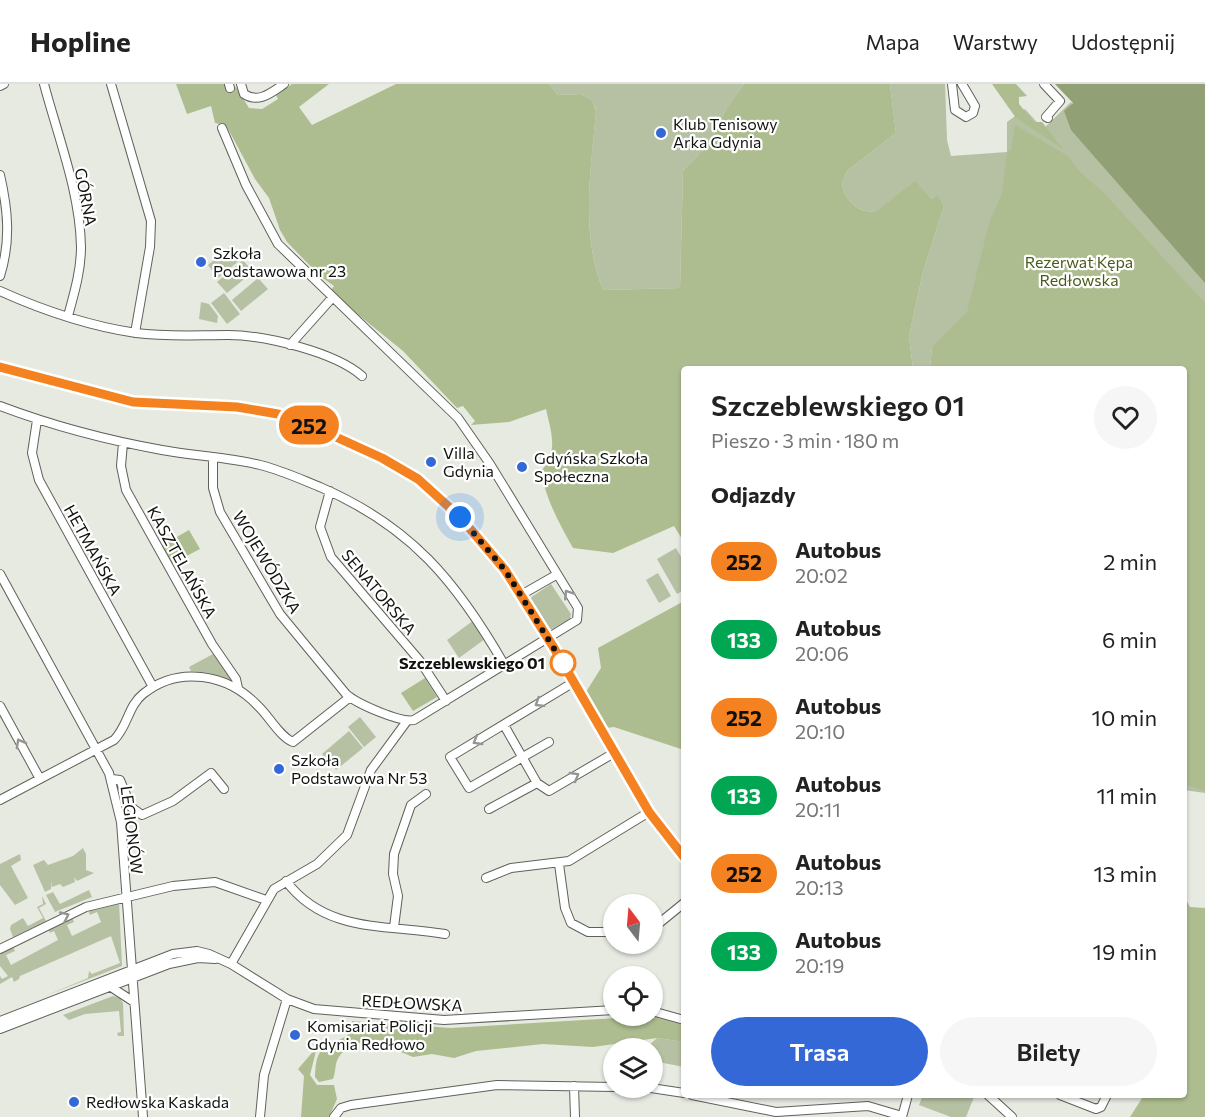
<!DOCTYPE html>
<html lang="pl">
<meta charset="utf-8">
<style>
body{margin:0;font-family:Commissioner,sans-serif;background:#f6f6f6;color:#222;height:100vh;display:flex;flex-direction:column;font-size:22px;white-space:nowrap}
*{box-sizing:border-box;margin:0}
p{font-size:20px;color:#767676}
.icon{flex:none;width:33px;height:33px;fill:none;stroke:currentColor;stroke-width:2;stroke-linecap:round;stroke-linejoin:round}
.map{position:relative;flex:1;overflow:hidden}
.details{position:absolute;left:681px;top:282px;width:506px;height:732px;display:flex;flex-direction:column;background:#fff;border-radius:6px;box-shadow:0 2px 4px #0004}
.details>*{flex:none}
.badge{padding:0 12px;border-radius:20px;font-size:21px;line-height:39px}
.needle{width:39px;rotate:344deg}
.buttons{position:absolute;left:603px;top:810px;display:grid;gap:12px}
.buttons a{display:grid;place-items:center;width:60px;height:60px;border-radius:50%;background:#fff;box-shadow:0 2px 4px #0004;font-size:30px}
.you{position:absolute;width:30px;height:30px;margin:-15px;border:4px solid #fff;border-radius:50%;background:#1a73e8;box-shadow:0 0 0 9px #1a73e833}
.map>.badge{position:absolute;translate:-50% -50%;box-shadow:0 0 0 3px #fff}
h2{padding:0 30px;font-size:22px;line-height:54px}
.round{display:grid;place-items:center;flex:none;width:63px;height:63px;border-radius:32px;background:#f6f6f6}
.head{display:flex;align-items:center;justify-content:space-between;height:102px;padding:0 30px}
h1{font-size:28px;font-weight:600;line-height:45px}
.button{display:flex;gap:12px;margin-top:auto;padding:12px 30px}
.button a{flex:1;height:69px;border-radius:36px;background:#3568d7;color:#fff;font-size:24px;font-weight:600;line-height:69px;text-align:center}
.button a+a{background:#f6f6f6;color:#222}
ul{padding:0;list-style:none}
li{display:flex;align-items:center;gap:18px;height:78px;padding:0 30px}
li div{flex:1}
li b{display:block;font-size:22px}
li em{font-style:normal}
li .badge{min-width:66px;font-weight:700;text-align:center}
header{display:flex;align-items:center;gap:36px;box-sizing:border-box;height:84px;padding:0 30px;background:#fff;border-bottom:2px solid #e0e0e0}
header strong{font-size:28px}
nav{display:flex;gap:33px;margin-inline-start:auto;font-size:21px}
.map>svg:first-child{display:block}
.green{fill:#b6c1a3}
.forest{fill:#adbd90}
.water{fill:#92a075}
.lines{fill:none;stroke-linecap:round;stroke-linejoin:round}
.minor-casing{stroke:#5f625a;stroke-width:10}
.minor{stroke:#fff;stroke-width:8}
.oneway{stroke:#949593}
.line-casing{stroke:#fff;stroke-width:14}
.line{stroke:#f58220;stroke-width:9}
.walk{stroke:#11130f;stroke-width:6;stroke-dasharray:0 10.8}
.poi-dot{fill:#3568d7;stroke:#fff;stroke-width:2}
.stop-dot{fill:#fff;stroke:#f58220;stroke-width:3}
.labels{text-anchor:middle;stroke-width:4.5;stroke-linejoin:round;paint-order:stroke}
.poi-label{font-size:16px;fill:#11130f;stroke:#fff;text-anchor:start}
.street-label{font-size:16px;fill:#11130f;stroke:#fff}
.park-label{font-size:16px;fill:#4a5c19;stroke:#fff}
.stop-label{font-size:16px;font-weight:bold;fill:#11130f;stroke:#fff;text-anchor:end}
</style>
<header>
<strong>Hopline</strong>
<nav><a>Mapa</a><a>Warstwy</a><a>Udostępnij</a></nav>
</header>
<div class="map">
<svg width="1205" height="1033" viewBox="0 0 1205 1033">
<rect width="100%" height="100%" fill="#e6eae1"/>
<path class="green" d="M549 0H744L727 23 711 57 683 87 680 204 603 206C580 147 591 88 596 26L593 17 581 10 558 11Z
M890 0H945L947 56 951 72 1007 68V38L1025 25 1043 45 1071 18 1106 69 1205 180V709L1184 706V285L932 263 930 285H913L909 252 923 188 944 122 936 112 932 115 915 98 876 127C858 130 846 117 842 101L847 87 896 49Z
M230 163 240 176 218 194 208 181Z
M243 176 253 188 227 209 217 198Z
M258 194 268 205 241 227 232 216Z
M224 209 240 230 227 240 211 219Z
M201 218 209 220 218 232 217 239 199 235Z
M676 464 684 478V506L677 510 657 475Z
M658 489 671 512 659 519 646 496Z
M551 500 571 530 570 535 550 546 530 514Z
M474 536 485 555 459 574 447 556Z
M213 570 231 595 228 597 210 589 191 587 189 583Z
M360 633 376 653 364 663 348 643Z
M349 647 363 664 336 686 322 670Z
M83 764 86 770V786L94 789 77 797 74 793 75 798 63 803 60 800 52 803V797L51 805 45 808 33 781 44 776 48 781 73 772Z
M20 770 21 776 11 782 28 814 15 821 0 801V780Z
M89 806 92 813 55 828 46 811 53 808 60 820Z
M42 812 46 820 39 824 46 837 13 853 10 845 11 841 23 834 28 842 43 834 37 823 43 820Z
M119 817 122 882 45 912 88 894 89 887 92 890 120 879 111 852 20 892 19 895 14 898 12 893 0 900V892L2 895 8 892 0 882V870L13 863 15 867 6 871 11 881 58 856 54 847 50 849 48 845 72 833 74 838 67 841 72 852 101 838 97 828 90 831 88 826Z
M113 912 120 914 123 919 124 952H118L117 949 121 948 119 927 85 930 69 936 63 931Z
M657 954 684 958V983L653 977 652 964 647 963Z
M923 1011H970L974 1013 966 1033H951L919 1021Z"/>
<path class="forest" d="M176 0H225L226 5 236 3 249 24 262 25 278 15 276 11 292 0H329L299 23 312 41 396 0H549L558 11 581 10 593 17 596 27C591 87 580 148 603 206L680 204 683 87 711 57 727 23 744 0H890L896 49 847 87 842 101C846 117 858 130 876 127L915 97 932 115 937 111 944 122 923 188 909 252 913 285H684V458L674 442 613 469 573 464C559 439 546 416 541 387 559 368 551 348 546 325L509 338 471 341 475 337 463 322 457 324 403 267 330 208 334 202 320 192 287 158 280 146 269 114 255 95 226 41 215 39 211 22 187 30Z
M992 0H1016L1027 12 1019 13V20L1034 38H1042L1063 65 1016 34Z
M1015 41 1068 72 1078 86 1105 110 1205 219V707L1184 700V285H930L932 263 967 228 990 136 1002 110 1007 68 1011 66Z
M189 446 200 465 171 480 161 462Z
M684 517V666L614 643 606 644 586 608 601 584 598 564Z
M425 594 437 613 413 627 401 609Z
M1184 812 1190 823 1205 824V1033H1130L1144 1011H1184Z
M651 932 684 941V958L657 954 593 963 543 960 476 967 454 974 432 970 413 973 396 966 391 958C373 953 341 959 336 980 335 985 335 990 333 995L319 998 315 993C316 961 324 964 347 952L352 937 451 944Z
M317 963 310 991 317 1001H334L337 1015 329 1033H301L304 992 298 985Z"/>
<path class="water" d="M1055 0H1205V199L1071 46 1064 27 1073 19Z"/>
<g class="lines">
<g class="minor-casing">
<path id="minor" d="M44 0C58 53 80 108 81 163 81 187 74 210 68 232
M111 0 151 137 150 163 135 249
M229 0 230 4
M241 0 244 10C259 20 272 8 284 0
M952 0 955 26 966 33 973 29 975 22 962 0
M1044 0 1060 17 1046 33 1048 34
M0 2 4 0
M0 91C8 126 11 157 0 192
M0 207C42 226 90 242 136 249 167 253 197 251 228 251 264 251 335 268 362 292
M290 261 332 214
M0 283 133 318 237 323 278 330 302 338 382 373 418 395 460 433 505 486 554 564 649 728 684 773
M0 322C53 342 106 356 162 366 194 372 228 373 260 381 281 386 300 395 320 403 411 442 457 498 505 582
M37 336 32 369 39 396 153 603
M123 359 121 382 126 406 212 560 236 595 238 604
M213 373V404L220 428 280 530 346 610C357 620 401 639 414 636L577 536 578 524 490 380 458 334 278 160 246 101 222 44
M330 407 320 443 331 473 420 577 446 617
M0 490 109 689 121 738 143 1033
M521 511 556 491
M0 622 40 695
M504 641 537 699 549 707 614 669
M549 658 469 704 450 673 574 598
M112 695 120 696 131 723 142 731 173 717 211 689 224 705
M0 716 114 656C128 642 128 622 143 610 179 581 228 590 258 622 269 632 279 652 293 658L350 613
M489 725 537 699
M559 780 565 824 571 839 588 848H614
M486 794 511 784 569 777 649 728
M286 797C326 850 387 840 445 850
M394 843 398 812 393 790 394 770 411 721 426 710
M652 845 684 819
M0 865 86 823 173 802 215 798 266 816
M231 880 274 805 317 780 347 751 371 686 407 637
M111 903 134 918
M652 927 684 936
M0 937 173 870 197 867 209 870 231 880 287 915 314 925 444 936 614 926
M0 945 169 880 198 874 215 875
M574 1002 575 1033
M651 1004 684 1009
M692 1011 776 1028 868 1022 902 1032
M988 1011 1012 1033
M1060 1011 1096 1025 1101 1023 1107 1011
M260 1033 264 991 287 915
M334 1033 341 1024 351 1021 497 1001 614 1003
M902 1033 908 1011"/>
</g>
<use href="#minor" class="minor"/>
</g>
<defs><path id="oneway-chevron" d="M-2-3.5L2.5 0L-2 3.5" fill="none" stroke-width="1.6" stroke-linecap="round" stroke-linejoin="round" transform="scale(1.5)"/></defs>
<g class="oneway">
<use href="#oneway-chevron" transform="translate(568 510) rotate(-123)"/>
<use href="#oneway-chevron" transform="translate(539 619) rotate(148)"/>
<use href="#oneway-chevron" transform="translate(477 657) rotate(150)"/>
<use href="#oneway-chevron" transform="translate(20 659) rotate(-119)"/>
<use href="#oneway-chevron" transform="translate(575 692) rotate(-30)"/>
<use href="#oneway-chevron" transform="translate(65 832) rotate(-25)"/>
</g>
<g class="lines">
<g class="line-casing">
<path id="line" d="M0 283 133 318 237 323 278 330 303 338 382 374 418 395 460 433 505 486 554 564 649 728 684 773"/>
</g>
<use href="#line" class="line"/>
<path class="walk" d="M460 433 505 486 563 579"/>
</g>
<g class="poi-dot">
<circle cx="661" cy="49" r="6"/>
<circle cx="201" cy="178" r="6"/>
<circle cx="431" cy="378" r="6"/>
<circle cx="522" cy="383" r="6"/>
<circle cx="279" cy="685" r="6"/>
<circle cx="295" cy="951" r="6"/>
<circle cx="74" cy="1018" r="6"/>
</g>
<circle class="stop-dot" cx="563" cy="579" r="12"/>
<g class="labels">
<g class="poi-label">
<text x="673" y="46">Klub Tenisowy<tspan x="673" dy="18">Arka Gdynia</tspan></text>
<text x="213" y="175">Szkoła<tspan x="213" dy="18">Podstawowa nr 23</tspan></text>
<text x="443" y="375">Villa<tspan x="443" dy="18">Gdynia</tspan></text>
<text x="534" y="380">Gdyńska Szkoła<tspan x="534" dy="18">Społeczna</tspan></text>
<text x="291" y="682">Szkoła<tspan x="291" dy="18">Podstawowa Nr 53</tspan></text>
<text x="307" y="948">Komisariat Policji<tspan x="307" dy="18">Gdynia Redłowo</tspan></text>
<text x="86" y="1024">Redłowska Kaskada</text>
</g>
<g class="street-label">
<text transform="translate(86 113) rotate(79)" y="6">GÓRNA</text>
<text transform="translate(93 466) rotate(61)" y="6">HETMAŃSKA</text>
<text transform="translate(182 478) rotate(61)" y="6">KASZTELAŃSKA</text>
<text transform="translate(267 478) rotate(59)" y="6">WOJEWÓDZKA</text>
<text transform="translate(379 508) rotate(50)" y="6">SENATORSKA</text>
<text transform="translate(132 746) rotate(83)" y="6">LEGIONÓW</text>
<text transform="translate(412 919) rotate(3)" y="6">REDŁOWSKA</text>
</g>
<g class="park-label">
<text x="1079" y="184">Rezerwat Kępa<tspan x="1079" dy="18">Redłowska</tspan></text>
</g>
<g class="stop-label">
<text x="545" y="585">Szczeblewskiego 01</text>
</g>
</g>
</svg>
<div class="buttons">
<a><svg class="needle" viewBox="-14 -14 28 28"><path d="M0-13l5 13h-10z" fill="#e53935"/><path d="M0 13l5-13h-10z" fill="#767676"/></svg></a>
<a><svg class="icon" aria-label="locate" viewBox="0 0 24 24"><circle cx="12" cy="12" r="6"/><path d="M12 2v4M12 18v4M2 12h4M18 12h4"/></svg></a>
<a><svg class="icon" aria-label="layers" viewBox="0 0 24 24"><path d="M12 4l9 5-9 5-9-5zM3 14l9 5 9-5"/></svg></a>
</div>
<div class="you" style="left:460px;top:433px"></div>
<b class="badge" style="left:309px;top:341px;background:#f58220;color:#111">252</b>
<section class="details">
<div class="head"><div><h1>Szczeblewskiego 01</h1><p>Pieszo · 3 min · 180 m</p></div><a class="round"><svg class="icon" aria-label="heart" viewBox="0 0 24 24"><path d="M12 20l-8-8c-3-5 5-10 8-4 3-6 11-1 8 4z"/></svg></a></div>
<h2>Odjazdy</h2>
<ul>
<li><span class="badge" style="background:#f58220;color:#111">252</span><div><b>Autobus</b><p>20:02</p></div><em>2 min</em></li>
<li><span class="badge" style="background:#00a651;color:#fff">133</span><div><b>Autobus</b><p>20:06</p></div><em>6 min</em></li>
<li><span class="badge" style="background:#f58220;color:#111">252</span><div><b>Autobus</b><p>20:10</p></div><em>10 min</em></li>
<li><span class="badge" style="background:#00a651;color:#fff">133</span><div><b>Autobus</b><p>20:11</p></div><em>11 min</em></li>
<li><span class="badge" style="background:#f58220;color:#111">252</span><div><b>Autobus</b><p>20:13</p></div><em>13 min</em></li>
<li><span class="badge" style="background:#00a651;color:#fff">133</span><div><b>Autobus</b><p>20:19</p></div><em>19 min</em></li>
</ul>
<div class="button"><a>Trasa</a><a>Bilety</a></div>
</section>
</div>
